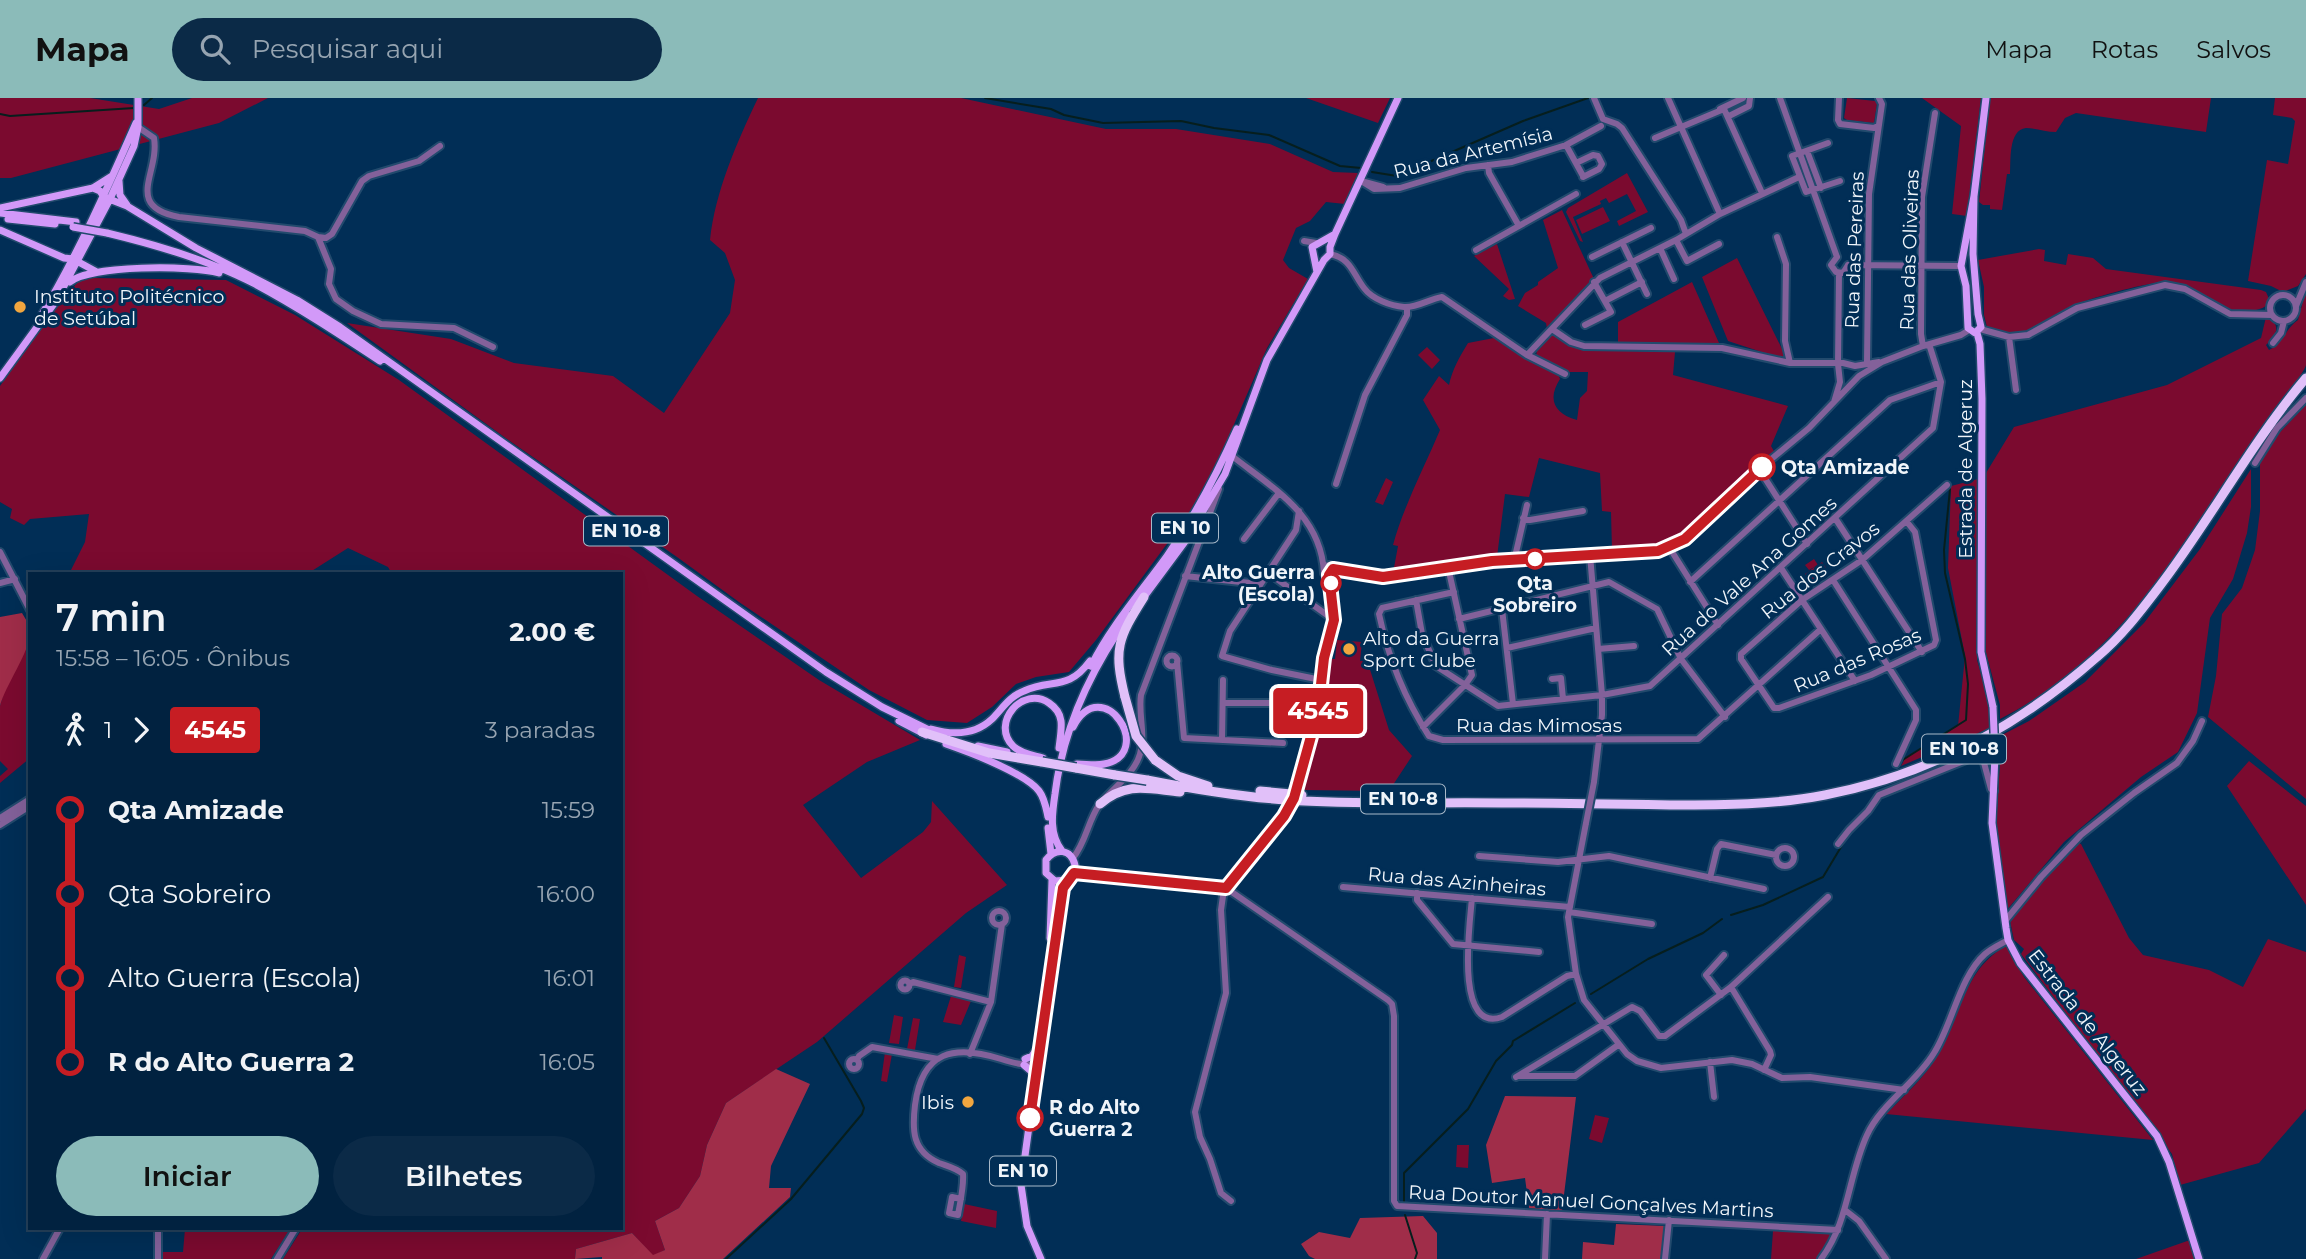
<!DOCTYPE html>
<html lang="pt">
<meta charset="utf-8">
<style>
body{margin:0;font-family:Montserrat,sans-serif;background:#0b2a47;color:#f1f3f6;height:100vh;display:flex;flex-direction:column;font-size:26px;white-space:nowrap}
*{box-sizing:border-box;margin:0}
p{font-size:23px;color:#96a4b1}
.icon{flex:none;width:38px;height:38px;fill:none;stroke:currentColor;stroke-width:2;stroke-linecap:round;stroke-linejoin:round}
.map{position:relative;flex:1;overflow:hidden}
.details{position:absolute;left:28px;top:474px;width:595px;height:658px;display:flex;flex-direction:column;background:#012240;border-radius:0px;box-shadow:0 7px 28px #0002,0 0 0 2px #233f59}
.details>*{flex:none}
.badge{padding:0 14px;border-radius:5px;font-size:24px;line-height:46px}
.map>.badge{position:absolute;translate:-50% -50%;box-shadow:0 0 0 4px #fff}
.legs{display:flex;align-items:center;gap:10px;height:77px;padding:0 28px;font-size:23px}
.legs p{margin-inline-start:auto}
.head{display:flex;align-items:center;justify-content:space-between;height:119px;padding:0 28px}
h1{font-size:38px;font-weight:600;line-height:52px}
.primary-button{display:flex;gap:14px;margin-top:auto;padding:14px 28px}
.primary-button a{flex:1;height:80px;border-radius:42px;background:#8bbbb9;color:#111;font-size:28px;font-weight:600;line-height:80px;text-align:center}
.primary-button a+a{background:#0b2a47;color:#f1f3f6}
ul{padding:0 28px;list-style:none}
li{display:flex;align-items:center;gap:24px;height:84px;font-size:26px}
li i{display:grid;place-items:center;width:10px;height:100%;margin:0 9px;background:currentColor}
li i::after{content:'';width:18px;height:18px;margin:-9px;border:5px solid;border-radius:50%;background:#012240}
li p{margin-inline-start:auto}
li:first-child i{background:linear-gradient(#0000 50%,currentColor 0)}
li:last-child i{background:linear-gradient(currentColor 50%,#0000 0)}
header{display:flex;align-items:center;gap:42px;box-sizing:border-box;height:98px;padding:0 35px;background:#8bbbb9;color:#111}
header strong{font-size:33px}
nav{display:flex;gap:38px;margin-inline-start:auto;font-size:24px}
.search{width:490px;height:63px;background:#0b2a47;display:flex;align-items:center;gap:18px;box-sizing:border-box;padding:0 24px;border-radius:38px;color:#96a4b1;font-size:26px}
.map>svg:first-child{display:block}
.green{fill:#7b0a2f}
.forest{fill:#a02d49}
.lines{fill:none;stroke-linecap:round;stroke-linejoin:round}
.stream{stroke:#061e1d;stroke-width:2}
.minor-casing{stroke:#224a6d;stroke-width:10}
.major-casing{stroke:#224a6d;stroke-width:10}
.highway-casing{stroke:#224a6d;stroke-width:12}
.minor{stroke:#83619a;stroke-width:6}
.major{stroke:#d299f8;stroke-width:7}
.highway{stroke:#e1c0f9;stroke-width:9}
.minor-bridge-casing{stroke:#224a6d;stroke-width:10;stroke-linecap:butt}
.major-bridge-casing{stroke:#224a6d;stroke-width:10;stroke-linecap:butt}
.highway-bridge-casing{stroke:#224a6d;stroke-width:12;stroke-linecap:butt}
.minor-bridge{stroke:#83619a;stroke-width:6}
.major-bridge{stroke:#d299f8;stroke-width:7}
.highway-bridge{stroke:#e1c0f9;stroke-width:9}
.line-1-casing{stroke:#fff;stroke-width:16}
.line-1{stroke:#c61d23;stroke-width:10}
.poi-dot{fill:#f1a63f;stroke:#012e56;stroke-width:2.5}
.stop-1-dot{fill:#fff;stroke:#c61d23;stroke-width:3.5}
.labels{text-anchor:middle;stroke-width:6;stroke-linejoin:round;paint-order:stroke}
.shield{fill:#012e56;stroke:#a8b9c9;stroke-width:2}
.shield-label{font-size:18px;font-weight:bold;fill:#f0f5fa}
.street-label{font-size:19px;fill:#f0f5fa;stroke:#012e56}
.poi-label{font-size:19px;fill:#f0f5fa;stroke:#012e56;text-anchor:start}
.stop-label{font-size:19px;font-weight:bold;fill:#f0f5fa;stroke:#012e56;text-anchor:start}
</style>
<header>
<strong>Mapa</strong>
<div class="search"><svg class="icon" aria-label="search" viewBox="0 0 24 24"><circle cx="10" cy="10" r="6"/><path d="M15 15l6 6"/></svg>Pesquisar aqui</div>
<nav><a>Mapa</a><a>Rotas</a><a>Salvos</a></nav>
</header>
<div class="map">
<svg width="2306" height="1161" viewBox="0 0 2306 1161">
<rect width="100%" height="100%" fill="#012e56"/>
<path class="green" d="M0 0H90L159 11 192 0H268L219 25 11 80H0Z
M758 0H961L1106 31H1176L1270 46 1333 74 1358 75 1345 106 1326 104 1310 123 1296 130 1283 162 1289 170 1308 181 1267 250 1210 382 1186 420 1096 542 1069 574 1036 579 1016 586 992 609 967 625 927 622 869 592 739 504 677 459 507 341 347 225 451 241 514 265 613 278 664 315 730 215 735 182 725 155 710 142C715 94 737 44 758 0Z
M1306 0H1390L1378 25Z
M1847 0 1875 3 1877 6 1874 25 1847 22 1844 20Z
M1922 0H1981L1967 118 1952 116 1961 28Z
M1990 0H2211L2206 34 2076 15 2065 20 2056 34C2046 34 2036 30 2026 30 2008 32 2011 63 2010 76H2007L2002 112 1990 111V107H1983L1979 104Z
M2275 0H2306V176L2298 188 2283 194 2271 188 2248 183 2267 62 2288 66 2295 23 2292 20 2273 17Z
M1627 75 1648 114 1619 128 1617 123 1636 113 1627 96 1609 105 1606 100 1600 103 1601 106 1573 119 1583 144 1580 143 1566 114 1568 110Z
M1603 109 1610 123 1582 136 1576 122Z
M1562 112 1594 181 1547 231 1546 225 1518 208 1525 195 1538 187V184L1558 170 1543 122Z
M1497 146 1515 201 1509 202 1503 198 1509 191 1474 158Z
M2039 151 2045 152 2044 163 2066 167 2068 156 2093 160 2106 171 2261 192 2266 194 2270 203C2266 210 2260 211 2252 213 2218 220 2197 180 2163 184 2142 186 2089 200 2070 209 2032 226 2034 245 1987 229L1984 217V189L1978 162Z
M1737 160 1786 259V262L1728 243 1702 179Z
M92 180 226 182 295 217 399 282 697 498 819 582 920 642 867 664 803 707 861 780 923 734 931 724 932 703 1007 787 966 815 817 944 726 1005 707 1047 700 1078 679 1110 655 1123 665 1152 653 1158 632 1135 576 1151 575 1161H283L302 1131 621 1130V476H392L388 469 348 450 307 476H69L85 444 89 416 30 421 24 427 10 420 12 411 0 404V288L59 205 79 183Z
M1692 184 1719 245 1618 246V224Z
M2306 192C2306 210 2306 251 2306 267 2304 276 2266 324 2257 336 2182 447 2124 557 2000 621V607L1985 551 1986 375 2014 329 2167 287 2261 240 2266 219C2283 227 2276 237 2266 247L2269 252C2283 245 2286 230 2298 222Z
M1551 236 1569 247 1584 252 1675 254 1673 277 1788 308 1771 348 1775 355 1714 407 1686 436 1671 445 1653 451 1612 452 1611 414 1602 413 1600 375 1539 360 1529 399 1505 396 1497 459 1446 465 1393 475 1398 448 1393 447C1404 407 1424 370 1440 332L1423 302 1439 278 1449 287C1452 272 1460 258 1468 245L1494 240 1523 259 1558 276 1560 281C1547 301 1554 316 1577 322L1580 300 1587 293 1588 274H1565L1536 259 1537 252Z
M1427 249 1440 262 1432 271 1418 257Z
M2306 307V701L2208 619 2216 578 2222 516 2242 490 2255 452 2260 413V365L2280 334Z
M2251 371V409L2247 435 2233 481 2210 520 2197 615 2178 654 2141 679 2064 744 2006 813 1996 724 2002 637 2029 623 2085 584 2144 525 2200 451Z
M1386 380 1393 384 1383 407 1375 404Z
M1978 381 1977 562 1990 607V630L1901 668 1906 659 1958 628 1965 558 1948 470 1951 388Z
M1814 461 1818 467 1822 464 1829 474 1812 486 1805 476 1816 468 1809 472 1805 467Z
M30 542V660L0 685V678L8 671 0 663V608L4 593Z
M1337 542 1362 544 1360 563 1367 562 1389 632 1412 658 1389 693 1300 692 1304 671 1322 611 1329 561H1335Z
M2249 663 2306 708V807L2227 688Z
M2078 745 2081 746 2129 840 2143 857 2209 872 2243 889 2268 841 2306 854V1011L2259 1065 2180 1087 2172 1056 2021 856 2024 851 2014 842 2010 823 2026 801Z
M2006 848 2024 879 2153 1042 1886 1016C1904 998 1926 978 1939 955 1962 917 1963 872 2006 848Z
M959 857 966 859 961 890 954 889Z
M951 898 971 903 961 927 943 924Z
M894 917 903 919 899 946 889 945Z
M913 920 920 921 915 952 907 951Z
M885 954 892 956 887 984 881 983Z
M1595 1017 1609 1020 1602 1045 1589 1041Z
M1457 1047H1469L1468 1070 1456 1069Z
M964 1106 997 1113 996 1130 961 1123Z
M185 1131V1130L290 1131 271 1161H161L162 1154H183Z
M1773 1133 1831 1134 1833 1139 1818 1161H1771Z
M2190 1142 2195 1161H2136Z"/>
<path class="forest" d="M22 515C24 519 29 525 30 530 34 548 5 587 0 608V519Z
M776 971 810 986 771 1068 769 1090H791L790 1099 723 1161H602V1159L575 1161 576 1151 632 1135 653 1157 665 1152 655 1123 679 1110 700 1078 707 1047 726 1005Z
M1505 998 1576 999 1562 1113 1529 1110 1525 1080 1492 1085 1486 1047Z
M1423 1118 1437 1135V1161H1315L1309 1158 1301 1146 1319 1134 1350 1140 1360 1120Z
M1616 1126 1665 1128 1662 1161H1582L1583 1144 1614 1147Z"/>
<g class="lines">
<path class="stream" d="M985 0 1051 11 1064 17 1103 25 1181 23 1214 30 1269 37 1340 68 1361 70
M144 7 152 0
M0 16 10 18 134 10
M1372 74 1397 78 1523 23 1588 0
M1898 669 1901 663 1966 622 1968 586 1965 561 1945 475 1944 452 1950 391
M1731 817 1763 807 1823 779 1847 739
M1591 896 1648 861 1703 835 1722 821
M1404 1105V1075L1468 1011 1496 963 1512 947 1513 943 1575 905
M1405 1117 1417 1155 1415 1161
M726 1161 791 1101 862 1016 864 1010 861 1003 824 940"/>
<g class="minor-casing">
<path id="minor" d="M1594 0 1603 21 1617 26 1622 30 1681 122 1686 136
M1668 0 1720 116
M1780 0 1837 159
M1839 0 1838 22 1840 26 1874 30 1878 28
M1720 11 1743 0
M1729 18 1749 8 1750 0
M138 29 154 40C160 75 123 108 179 119L305 133 318 139 331 171 329 186 336 201 353 213 381 226 454 230 493 249
M1655 40 1724 11 1762 95
M1828 45 1792 58 1806 94 1840 83
M1566 47 1583 78V79L1599 71 1602 66 1598 58 1593 57 1576 65
M1807 53 1821 90
M1488 67 1489 75 1519 128
M1361 83 1374 91 1400 90 1466 70 1512 64 1566 47 1601 28
M1361 83 1383 89
M318 139 326 140 332 136 362 83 369 78 419 63 440 48
M1777 139 1786 166 1785 243 1790 265
M1676 142 1687 163 1719 146
M1304 143 1316 145
M1622 144 1647 196
M1660 150 1674 181
M1476 152 1576 96
M1330 156C1351 160 1353 176 1364 190 1372 201 1391 208 1404 209 1417 210 1429 201 1442 199L1527 257 1565 276
M1592 159 1651 130
M1837 159 1831 167 1836 174 1843 175 1848 167
M1848 167 1961 168
M2270 210a13 13 0 1 1 26 0a13 13 0 1 1-26 0Z
M1605 203 1642 184
M2296 208 2306 184
M1585 227 1611 214 1594 184
M1552 231 1571 244 1584 248 1722 250 1790 265H1843L1855 268 1879 264
M1980 231 2009 239 2028 237 2077 210 2165 187 2185 191 2230 216 2272 217
M2009 239 2016 292
M2273 245 2281 235 2284 223
M1923 248 1921 236 1922 99 1935 15
M1527 257 1600 180 1676 142 1720 116 1799 79
M1867 265 1869 96 1882 6 1879 0
M1834 304 1840 284 1838 266 1839 175
M1232 358C1274 391 1321 417 1324 475L1329 477
M2255 365 2277 330 2306 300
M1759 371 1807 446
M1336 386 1365 297 1407 217V209
M1299 413 1296 432 1230 533 1222 558 1272 572 1321 582
M1523 420 1530 422 1583 413
M1835 420 1922 554
M1907 424 1915 434 1936 542 1934 547 1871 577 1779 610H1774L1741 561V556L1802 502 1862 462 1947 387
M1244 441 1279 395
M1669 449 1718 527
M0 454 30 512
M1590 457 1602 597V617L1594 684
M1514 463 1527 407
M1325 468 1330 467 1333 471 1383 479 1492 463 1641 455 1669 449 1685 441 1740 387 1809 330 1859 278 1882 264 1923 248 1961 237 1969 232
M1781 470 1855 583
M1267 474 1334 522
M1185 478 1260 486
M1833 482 1916 612V622L1896 666
M1690 484 1890 302 1941 284
M0 485 15 481
M1454 494 1382 510 1379 516C1388 559 1405 601 1429 638L1443 642 1698 641 1821 531
M1416 502 1422 536 1436 568 1498 608 1602 597 1650 588 1933 330 1941 284 1929 246
M1502 511 1513 606
M1459 521 1609 484 1657 511 1681 561 1725 619
M1507 550 1596 530
M1598 551 1634 548
M1166.5 563a5.5 5.5 0 1 1 11 0a5.5 5.5 0 1 1-11 0Z
M1177 564 1184 640 1283 645
M1552 581 1561 580 1563 601
M1223 605H1319
M1423 629 1465 587 1472 577 1448 469
M1222 642 1223 582
M1298 679 1318 613 1324 560 1334 522 1329 477
M0 720 30 701
M1586 725 1568 819 1576 876 1584 902 1627 956 1637 963 1661 970 1732 962 1752 966 1782 980 1810 979 1904 992
M0 727 30 708
M1838 746 1849 732 1868 713 1879 697 1976 658 1983 661 1991 691 1994 693
M1776 759a9 9 0 1 1 18 0a9 9 0 1 1-18 0Z
M1479 758 1558 764 1609 758 1764 791
M1073 760C1086 744 1088 723 1099 707 1112 690 1134 677 1140 656 1146 637 1138 616 1141 597L1219 391
M1074 775 1226 790 1388 902 1392 906 1394 918V1103L1397 1108 1838 1132
M1710 780 1717 751 1721 746 1776 757
M1343 789 1570 809
M1417 795V802L1453 846 1539 854
M1472 800C1470 824 1454 936 1502 919L1567 878 1576 876
M992 820a7 7 0 1 1 14 0a7 7 0 1 1-14 0Z
M1569 814 1652 826
M2005 823 2041 779 2081 737 2134 695 2177 665 2193 643 2202 623
M900.5 887a4.5 4.5 0 1 1 9 0a4.5 4.5 0 1 1-9 0Z
M910 886 913 884 991 904
M1731 889 1770 953 1771 957 1764 972
M1721 897 1706 877 1724 857
M970 956 991 904 1002 826
M849 966a5 5 0 1 1 10 0a5 5 0 1 1-10 0Z
M857 962 859 958 872 949 938 961
M1710 964 1714 999
M1518 978H1575L1618 947
M1516 979 1632 909 1640 913 1659 938H1665L1731 889 1828 799
M961 1101 952 1099 949 1115 958 1117C960 1104 964 1089 963 1076 956 1070 947 1068 939 1065 912 1053 912 1032 915 1007 922 953 954 946 1001 961 1014 965 1024 968 1038 966
M1231 1103 1221 1095 1210 1061 1200 1039 1195 1014 1226 895 1221 812 1223 798 1229 785 1284 718
M1845 1112 1859 1123 1886 1161
M43 1161 60 1130
M158 1161V1130
M277 1161 296 1130
M1545 1161 1547 1116
M1665 1161 1669 1122
M1821 1161C1849 1124 1848 1078 1867 1037 1881 1006 1916 985 1934 955 1952 927 1960 878 1985 856 1992 850 2001 846 2008 842"/>
</g>
<g class="major-casing">
<path id="major" d="M119 83 120 97 127 107
M93 90 100 93 104 99 127 108 196 150 297 202 340 229 826 574 882 609 933 634
M1974 98 1973 156 1978 216 1981 229 1975 235 1968 230 1966 188 1961 168 1974 98 1986 0
M0 110 93 90 112 78
M0 115 76 124
M8 121 55 126
M0 132 64 160 73 161 95 173
M107 135C157 147 209 162 255 186 298 209 339 236 380 263
M1317 174 1312 149 1335 136
M70 184C89 167 193 167 219 175
M41 218C78 156 107 91 136 25
M1977 235 1980 246 1982 301 1981 554 1993 609
M0 280 56 203 110 101 134 48 138 29V0
M1141 503 1184 445 1225 376 1267 262 1324 162 1330 156V149L1335 136 1398 0
M1091 568C1111 528 1141 494 1167 458 1195 418 1217 376 1237 331
M899 623 926 637
M1073 629C1103 572 1157 656 1104 666 1096 668 1086 666 1077 666
M931 631C952 637 974 638 992 621 1002 611 1010 598 1024 593 1052 580 1067 594 1090 563
M946 646C969 654 1025 675 1039 693 1045 701 1046 710 1048 719
M978 648 1007 654
M1995 657 1992 725 2006 830 2008 842 2020 865 2157 1038 2169 1064 2199 1161
M1043 660C1033 657 1021 656 1013 648 990 625 1023 587 1049 605 1055 609 1060 615 1061 623 1062 631 1060 641 1059 650
M1048 730 1051 756
M1062 753C1049 736 1052 716 1055 696 1063 630 1091 571 1129 518
M1050 840 1052 782
M1025 961 1032 958 1039 948
M1024 967 1031 973 1035 982
M1041 1161 1027 1128 1021 1087 1055 838 1063 790 1074 775 1075 767C1071 751 1056 749 1046 762V775L1055 783 1067 782"/>
</g>
<g class="highway-casing">
<path id="highway" d="M1125 599C1113 551 1118 540 1144 499
M922 634 989 655 1042 664
M1155 662 1178 678 1208 688
M1076 670 1115 677
M1147 682C1193 691 1240 699 1287 702 1358 707 1431 704 1502 705 1558 705 1614 706 1670 707 1722 707 1774 707 1825 697 1928 677 2019 628 2097 559 2121 539 2140 514 2159 489 2211 421 2251 345 2306 280
M1260 693 1302 697
M1100 706C1127 683 1148 691 1180 694"/>
</g>
<use href="#minor" class="minor"/>
<use href="#major" class="major"/>
<use href="#highway" class="highway"/>
<g class="minor-bridge-casing">
<path id="minor-bridge" d="M1284 718 1294 700 1298 679
M1586 725 1594 684"/>
</g>
<g class="major-bridge-casing">
<path id="major-bridge" d="M73 129 107 135
M1993 609 1995 657"/>
</g>
<g class="highway-bridge-casing">
<path id="highway-bridge" d="M1125 599 1136 638 1155 662
M1042 664 1076 670
M1115 677 1147 682"/>
</g>
<use href="#minor-bridge" class="minor-bridge"/>
<use href="#major-bridge" class="major-bridge"/>
<use href="#highway-bridge" class="highway-bridge"/>
</g>
<g class="lines">
<g class="line-1-casing">
<path id="line-1" d="M1030 1020 1063 790 1074 775 1226 790 1284 718 1294 700 1318 613 1324 560 1334 522 1329 477 1333 471 1383 479 1492 463 1658 453 1685 441 1762 369"/>
</g>
<use href="#line-1" class="line-1"/>
</g>
<g class="poi-dot">
<circle cx="20" cy="209" r="7"/>
<circle cx="1349" cy="551" r="7"/>
<circle cx="968" cy="1004" r="7"/>
</g>
<g class="stop-1-dot">
<circle cx="1762" cy="369" r="12"/>
<circle cx="1535" cy="461" r="9"/>
<circle cx="1331" cy="485" r="9"/>
<circle cx="1030" cy="1020" r="12"/>
</g>
<g class="labels">
<g class="shield">
<rect x="1152" y="415.5" width="66" height="29" rx="5"/>
<rect x="584" y="418.5" width="84" height="29" rx="5"/>
<rect x="1922" y="636.5" width="84" height="29" rx="5"/>
<rect x="1361" y="686.5" width="84" height="29" rx="5"/>
<rect x="990" y="1058.5" width="66" height="29" rx="5"/>
</g>
<g class="shield-label">
<text x="1185" y="436">EN 10</text>
<text x="626" y="439">EN 10-8</text>
<text x="1964" y="657">EN 10-8</text>
<text x="1403" y="707">EN 10-8</text>
<text x="1023" y="1079">EN 10</text>
</g>
<g class="street-label">
<text transform="translate(1473 54) rotate(-14)" y="7">Rua da Artemísia</text>
<text transform="translate(1854 152) rotate(-88)" y="7">Rua das Pereiras</text>
<text transform="translate(1909 152) rotate(-88)" y="7">Rua das Oliveiras</text>
<text transform="translate(1965 371) rotate(-90)" y="7">Estrada de Algeruz</text>
<text transform="translate(1820 472) rotate(-38)" y="7">Rua dos Cravos</text>
<text transform="translate(1749 478) rotate(-42)" y="7">Rua do Vale Ana Gomes</text>
<text transform="translate(1857 562) rotate(-23)" y="7">Rua das Rosas</text>
<text x="1539" y="634">Rua das Mimosas</text>
<text transform="translate(1457 783) rotate(5)" y="7">Rua das Azinheiras</text>
<text transform="translate(2088 924) rotate(52)" y="7">Estrada de Algeruz</text>
<text transform="translate(1591 1103) rotate(3)" y="7">Rua Doutor Manuel Gonçalves Martins</text>
</g>
<g class="poi-label">
<text x="34" y="205">Instituto Politécnico<tspan x="34" dy="22">de Setúbal</tspan></text>
<text x="1363" y="547">Alto da Guerra<tspan x="1363" dy="22">Sport Clube</tspan></text>
<text x="954" y="1011" text-anchor="end">Ibis</text>
</g>
<g class="stop-label">
<text x="1781" y="376">Qta Amizade</text>
<text x="1315" y="481" text-anchor="end">Alto Guerra<tspan x="1315" dy="22">(Escola)</tspan></text>
<text x="1535" y="492" text-anchor="middle">Qta<tspan x="1535" dy="22">Sobreiro</tspan></text>
<text x="1049" y="1016">R do Alto<tspan x="1049" dy="22">Guerra 2</tspan></text>
</g>
</g>
</svg>
<b class="badge" style="left:1318px;top:613px;background:#c61d23;color:#fff">4545</b>
<section class="details">
<div class="head"><div><h1>7 min</h1><p>15:58 – 16:05 · Ônibus</p></div><b>2.00 €</b></div>
<div class="legs"><svg class="icon" aria-label="walk" viewBox="0 0 24 24"><circle cx="13" cy="4" r="2"/><path d="M13 8l-2 6 4 7M11 14l-3 7M7 12l3-4h3l4 4"/></svg>1<svg class="icon" aria-label="forward" viewBox="0 0 24 24"><path d="M9 5l7 7-7 7"/></svg><b class="badge" style="background:#c61d23;color:#fff">4545</b><p>3 paradas</p></div>
<ul>
<li><i style="color:#c61d23"></i><b>Qta Amizade</b><p>15:59</p></li>
<li><i style="color:#c61d23"></i><span>Qta Sobreiro</span><p>16:00</p></li>
<li><i style="color:#c61d23"></i><span>Alto Guerra (Escola)</span><p>16:01</p></li>
<li><i style="color:#c61d23"></i><b>R do Alto Guerra 2</b><p>16:05</p></li>
</ul>
<div class="primary-button"><a>Iniciar</a><a>Bilhetes</a></div>
</section>
</div>
